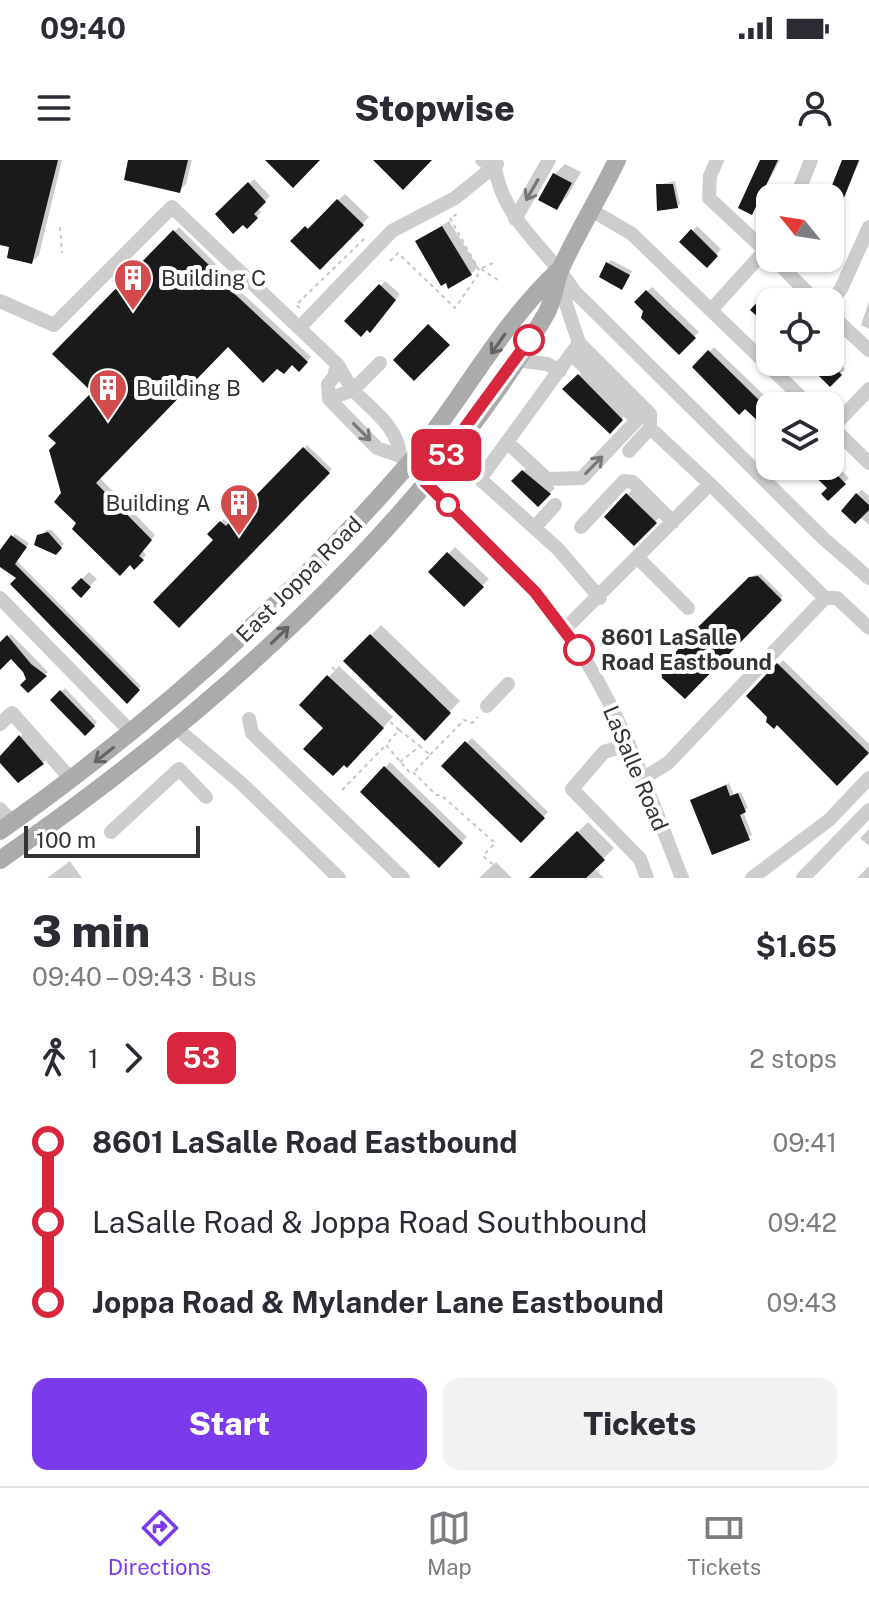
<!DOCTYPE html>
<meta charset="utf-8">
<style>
body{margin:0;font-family:"Public Sans",sans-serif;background:#f2f2f3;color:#2b2b33;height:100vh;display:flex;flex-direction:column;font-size:30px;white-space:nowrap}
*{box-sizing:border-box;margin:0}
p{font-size:26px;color:#7c7c81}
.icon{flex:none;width:44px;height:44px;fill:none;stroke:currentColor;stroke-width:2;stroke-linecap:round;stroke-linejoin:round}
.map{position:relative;height:718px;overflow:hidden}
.sheet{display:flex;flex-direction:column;background:#fff;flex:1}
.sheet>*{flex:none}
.badge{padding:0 16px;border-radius:12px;font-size:28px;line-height:52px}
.needle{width:52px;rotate:300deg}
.controls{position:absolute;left:756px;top:24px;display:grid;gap:16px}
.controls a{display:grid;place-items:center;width:88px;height:88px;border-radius:16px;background:#fff;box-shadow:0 2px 6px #0004;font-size:40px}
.scale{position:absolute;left:24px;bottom:20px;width:176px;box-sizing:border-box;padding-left:8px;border:4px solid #333;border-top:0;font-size:22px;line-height:28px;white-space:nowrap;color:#333;-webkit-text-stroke:6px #fff;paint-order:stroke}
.map>.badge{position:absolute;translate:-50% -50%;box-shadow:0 0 0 4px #fff}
.legs{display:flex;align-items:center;gap:12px;height:88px;padding:0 32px;font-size:26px}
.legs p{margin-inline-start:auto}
.overview{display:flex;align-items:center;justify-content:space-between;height:136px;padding:0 32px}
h1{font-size:44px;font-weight:800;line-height:60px}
.primary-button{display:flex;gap:16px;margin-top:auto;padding:16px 32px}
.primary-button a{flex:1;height:92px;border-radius:16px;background:#7c3aed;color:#fff;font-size:32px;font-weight:800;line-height:92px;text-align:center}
.primary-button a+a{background:#f2f2f3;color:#2b2b33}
ul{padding:0 32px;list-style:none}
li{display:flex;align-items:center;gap:28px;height:80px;font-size:30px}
li i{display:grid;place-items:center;width:12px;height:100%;margin:0 10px;background:currentColor}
li i::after{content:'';width:20px;height:20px;margin:-10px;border:6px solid;border-radius:50%;background:#fff}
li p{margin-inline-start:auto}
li:first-child i{background:linear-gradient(#0000 50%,currentColor 0)}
li:last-child i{background:linear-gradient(currentColor 50%,#0000 0)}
.status{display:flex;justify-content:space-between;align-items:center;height:56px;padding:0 40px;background:#fff;direction:ltr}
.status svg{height:22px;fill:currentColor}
header{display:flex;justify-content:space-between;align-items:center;height:104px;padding:0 32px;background:#fff;font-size:36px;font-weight:800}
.tabs{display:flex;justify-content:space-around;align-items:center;height:112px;border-top:2px solid #e1e1e2;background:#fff;font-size:22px;color:#7c7c81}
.tabs a{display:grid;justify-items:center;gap:4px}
.tabs .active{color:#7c3aed}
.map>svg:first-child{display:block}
.shadow{fill:#0003}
.building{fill:#1a1a1a}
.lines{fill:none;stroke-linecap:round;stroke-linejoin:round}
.path{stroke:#c7c7c7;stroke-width:2;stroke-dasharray:4 4;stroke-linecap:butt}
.minor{stroke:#cdcdcd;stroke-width:14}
.major{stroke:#ababab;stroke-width:18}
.oneway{stroke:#787878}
.oneway2{stroke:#636363}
.line-1-casing{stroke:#fff;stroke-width:18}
.line-1{stroke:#d7263d;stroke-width:12}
.stop-1-dot{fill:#fff;stroke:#d7263d;stroke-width:4}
.labels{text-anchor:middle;stroke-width:8;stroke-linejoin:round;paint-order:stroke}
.poi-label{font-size:22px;fill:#333;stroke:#fff;text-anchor:start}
.street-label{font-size:22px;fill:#333;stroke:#fff}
.stop-label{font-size:22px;font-weight:bold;fill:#333;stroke:#fff;text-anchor:start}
</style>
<div class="status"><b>09:40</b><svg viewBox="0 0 49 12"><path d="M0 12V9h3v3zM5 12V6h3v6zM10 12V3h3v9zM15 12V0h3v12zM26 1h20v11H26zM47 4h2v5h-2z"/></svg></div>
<header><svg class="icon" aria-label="menu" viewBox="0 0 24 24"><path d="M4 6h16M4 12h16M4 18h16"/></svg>Stopwise<svg class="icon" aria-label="person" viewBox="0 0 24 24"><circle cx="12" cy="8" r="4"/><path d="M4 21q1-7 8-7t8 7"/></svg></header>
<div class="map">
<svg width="869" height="718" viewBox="0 0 869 718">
<rect width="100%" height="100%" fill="#fff"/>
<path class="shadow" d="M0 0H62L39 95 32 102 12 86 0 83Z
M130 0H192L186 24 180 30Z
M762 0H780L752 52Z
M843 0H860L838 51 830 48 828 38Z
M565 4 581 12 567 37 557 48 555 14Z
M254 19 270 36 257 48 261 52 257 57 217 54Z
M675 21 680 44 677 47 658 25Z
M345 34 369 57 320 107 293 81Z
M449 61 478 107 471 114 418 82Z
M830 61 837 64 830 76Z
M697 66 721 89 707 105 682 82Z
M179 67 216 104 214 107 311 197 299 209 293 202 228 184 99 317 155 375 142 390 146 395 134 407 78 363 64 334 94 232 55 194Z
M611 100 632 111 625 124 608 103Z
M385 121 400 134 375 165 347 161Z
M652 127 699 172 679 192 636 142Z
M768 134 782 142H770V166L753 150Z
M869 141V169L861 165Z
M714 187 775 246H770V270L695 207Z
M830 194 845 209 830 224 807 202H830Z
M584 211 626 254 610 271 565 229Z
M307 285 332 309 179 465 216 380 210 374 224 359 230 365Z
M830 299 849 318 828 338 830 328 807 306H830Z
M528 306 555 328 538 345 514 321Z
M632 330 661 356 634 383 607 357Z
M862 330 869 336V365L860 357 857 334Z
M46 370H52L64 384 56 392 37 384Z
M15 374 29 383 16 400 141 526 127 541 19 418 0 405V394Z
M455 387 489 419 464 444 431 412Z
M89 412 97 419 81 435 73 428Z
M761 414 783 436 685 536 697 470 754 415Z
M381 465 460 541 425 578 346 501Z
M11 474 48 512 28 530 29 519 11 496 0 501V484Z
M783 500 869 584V591L837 623 749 536Z
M339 506 393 557 357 595 302 545Z
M65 528 97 562 85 574 53 540Z
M23 574 46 600 19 621 0 598Z
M472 578 548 652 521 680 444 606Z
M390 602 467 677 439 705 363 632Z
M729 623 734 635 741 632 748 648 743 651 752 675 713 692 693 640Z
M588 662 614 688 594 708 604 718H532Z
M869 669V686L860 678Z
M70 701 82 718H47Z
M496 702 512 718H479Z
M869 706V718H857Z"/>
<path class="building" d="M0 0H58L32 104 7 98 9 87 0 85Z
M128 0H188L180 33 124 20Z
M265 0H320L293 28Z
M373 0H432L403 30Z
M760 0H778L752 55 738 48Z
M842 0H859L838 53 830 50V38H827Z
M553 13 572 23 557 50 538 40Z
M248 22 266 42 254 54 258 58 247 69 243 65 233 74 215 54Z
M656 24H673L678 48 657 51Z
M337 39 364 65 320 110 290 81 305 66 308 69Z
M442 66 472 115 448 129 446 123 441 126 415 81Z
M691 69 718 96 707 108 679 82Z
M173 70 214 110 211 112 308 202 299 212 292 205 284 214 277 209 263 223 228 187 96 323 152 380 139 396 144 400 134 410 130 405 120 416 72 369 76 363 54 342 61 333 49 290 56 283 48 276 92 232 52 194Z
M787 98H817L809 112Z
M606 102 630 115 622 130 599 117Z
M379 124 396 140 370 173 367 170 361 177 344 161Z
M646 130 696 178 679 195 641 158 643 151 634 142Z
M762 137 770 146V168L750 150Z
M428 164 450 185 414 221 393 200Z
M708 190 770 251V272L745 249 739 255 692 207Z
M805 202H829L842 215 830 227Z
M578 214 623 260 610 274 562 229Z
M303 287 330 313 179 468 153 442 213 380 207 374 220 361 226 366Z
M804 306H828L846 324 828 341 821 334 827 328Z
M522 310 551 334 538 347 511 321Z
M626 333 657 363 634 386 604 357Z
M856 333 869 345V350L855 364 841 351Z
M48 372 62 388 56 395 34 385 37 375Z
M11 375 27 387 15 404 140 530 127 544 10 424 16 418 0 407V390Z
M447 392 484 427 464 447 428 412Z
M758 416 782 440 685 539 662 518 661 509 696 469 749 417Z
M81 418 91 427 81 438 71 428Z
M370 474 451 553 425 581 343 501Z
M7 475 31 504 47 516 28 533 20 525 26 519 23 512 11 499 0 510V482Z
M777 503 869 593 837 626 777 565 774 569 766 562 767 557 746 536Z
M327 515 384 568 347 608 344 605 333 616 303 589 323 568 299 545Z
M60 530 95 566 85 576 50 540Z
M19 575 44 604 18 623 0 603V596Z
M465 581 545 658 521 683 441 606Z
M384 606 463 683 439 708 360 632Z
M726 625 730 636 738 633 746 652 740 655 750 680 712 695 690 640Z
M577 671 605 700 586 718H529Z"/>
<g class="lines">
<path class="path" d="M60 67 62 93
M390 101 398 93 455 148 480 112 450 58 459 53
M482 108 493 103
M481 109 498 120
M300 148 296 145 365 78
M332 507 399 570 386 585 410 613 413 612 436 635H441L495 683 483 696 509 718
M399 570 420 586 400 602
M430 595 464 560 472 563 478 557
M415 611 430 595 421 587
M342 630 385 586"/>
<path class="minor" d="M482 0 495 8C504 62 548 89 575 132L824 379 869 418
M717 0 710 16 709 38 770 95
M796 38 811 0
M593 51 632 74 810 246
M515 59 549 0
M773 98 817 142
M562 117 566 144 579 183 650 254V268L629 291
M0 141 54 165 172 47 337 204C343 213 348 224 355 232 373 251 398 267 400 296
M830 143 841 129 869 67
M711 150 770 85
M830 154 869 190
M300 167 392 71 455 38 497 4
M579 183 480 319 558 389 600 438
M516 200 547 204 560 211
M337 204 334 217 328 224 329 239 377 288 400 296 406 302
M329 239 353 230 380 203
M830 265 869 303
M832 268 869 229
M508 283 547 319 582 318 637 260 572 194
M425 322C473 368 525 414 564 468 619 543 648 633 682 718
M710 324 825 438
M535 367 555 345
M581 367 624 321 633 322 673 362
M638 398 688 448
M0 438 132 573
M565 469 710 324 650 268
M487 546 508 524
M249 559 252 573 403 718
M0 564 12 553 72 620
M176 568 241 623 339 718
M629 584 604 592 572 629 640 699 647 718
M642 619 668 603 825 438H837L869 468
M0 649 12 662
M111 672 179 609 206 637
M752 718 829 660 869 618
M803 718 869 650"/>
<path class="major" d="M0 671C150 565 285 446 406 307 460 244 498 167 558 111
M0 700C205 558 419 371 546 154 554 140 555 122 561 108 578 71 600 36 617 0"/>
</g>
<defs><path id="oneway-shaft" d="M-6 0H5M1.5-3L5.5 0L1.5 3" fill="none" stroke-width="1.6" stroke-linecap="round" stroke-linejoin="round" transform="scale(2)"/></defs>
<g class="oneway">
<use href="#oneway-shaft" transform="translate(532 30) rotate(120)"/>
<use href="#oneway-shaft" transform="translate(362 272) rotate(45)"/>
<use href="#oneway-shaft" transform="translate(594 305) rotate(-46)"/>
</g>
<g class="oneway2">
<use href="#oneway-shaft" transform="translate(498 184) rotate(125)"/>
<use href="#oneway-shaft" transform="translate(280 475) rotate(-44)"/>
<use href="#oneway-shaft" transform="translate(104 595) rotate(142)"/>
</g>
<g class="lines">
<g class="line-1-casing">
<path id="line-1" d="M529 180 425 322 535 432 579 490"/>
</g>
<use href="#line-1" class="line-1"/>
</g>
<defs>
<g id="building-pin" transform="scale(2)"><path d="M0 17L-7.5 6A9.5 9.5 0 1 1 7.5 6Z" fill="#d24c4e" stroke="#fff"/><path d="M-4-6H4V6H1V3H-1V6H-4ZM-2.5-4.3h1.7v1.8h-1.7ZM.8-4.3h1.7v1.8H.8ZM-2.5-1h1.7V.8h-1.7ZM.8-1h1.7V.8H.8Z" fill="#fff"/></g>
</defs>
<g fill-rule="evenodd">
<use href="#building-pin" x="133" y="118"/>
<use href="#building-pin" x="108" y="228"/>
<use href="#building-pin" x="239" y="343"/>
</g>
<g class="stop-1-dot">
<circle cx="529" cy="180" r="14"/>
<circle cx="448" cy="345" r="10"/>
<circle cx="579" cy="490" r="14"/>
</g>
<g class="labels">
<g class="poi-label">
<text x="161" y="126">Building C</text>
<text x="136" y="236">Building B</text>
<text x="211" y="351" text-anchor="end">Building A</text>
</g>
<g class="street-label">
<text transform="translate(299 419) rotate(-45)" y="8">East Joppa Road</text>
<text transform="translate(636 608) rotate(67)" y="8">LaSalle Road</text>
</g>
<g class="stop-label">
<text x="601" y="485">8601 LaSalle<tspan x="601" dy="25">Road Eastbound</tspan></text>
</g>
</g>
</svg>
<div class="controls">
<a><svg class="needle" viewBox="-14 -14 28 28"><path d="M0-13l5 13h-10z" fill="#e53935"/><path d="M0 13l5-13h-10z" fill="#7c7c81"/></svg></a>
<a><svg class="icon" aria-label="locate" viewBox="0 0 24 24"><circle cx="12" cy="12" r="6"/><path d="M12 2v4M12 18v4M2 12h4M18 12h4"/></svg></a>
<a><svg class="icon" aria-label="layers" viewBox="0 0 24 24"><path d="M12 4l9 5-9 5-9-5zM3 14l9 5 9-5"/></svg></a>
</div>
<div class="scale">100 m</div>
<b class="badge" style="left:446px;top:295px;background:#d7263d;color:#fff">53</b>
</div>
<section class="sheet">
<div class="overview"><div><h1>3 min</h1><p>09:40 – 09:43 · Bus</p></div><b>$1.65</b></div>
<div class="legs"><svg class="icon" aria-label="walk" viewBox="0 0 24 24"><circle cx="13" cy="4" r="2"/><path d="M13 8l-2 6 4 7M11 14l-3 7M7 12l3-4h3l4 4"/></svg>1<svg class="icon" aria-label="forward" viewBox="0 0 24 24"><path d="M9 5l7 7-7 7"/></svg><b class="badge" style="background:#d7263d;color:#fff">53</b><p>2 stops</p></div>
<ul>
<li><i style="color:#d7263d"></i><b>8601 LaSalle Road Eastbound</b><p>09:41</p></li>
<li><i style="color:#d7263d"></i><span>LaSalle Road &amp; Joppa Road Southbound</span><p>09:42</p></li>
<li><i style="color:#d7263d"></i><b>Joppa Road &amp; Mylander Lane Eastbound</b><p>09:43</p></li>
</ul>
<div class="primary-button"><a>Start</a><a>Tickets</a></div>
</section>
<nav class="tabs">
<a class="active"><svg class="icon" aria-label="directions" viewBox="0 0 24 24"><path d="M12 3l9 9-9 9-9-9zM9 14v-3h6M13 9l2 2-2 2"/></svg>Directions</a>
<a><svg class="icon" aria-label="map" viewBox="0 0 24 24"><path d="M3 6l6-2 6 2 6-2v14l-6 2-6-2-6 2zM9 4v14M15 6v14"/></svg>Map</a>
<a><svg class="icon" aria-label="tickets" viewBox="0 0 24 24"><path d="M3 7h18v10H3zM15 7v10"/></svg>Tickets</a>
</nav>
